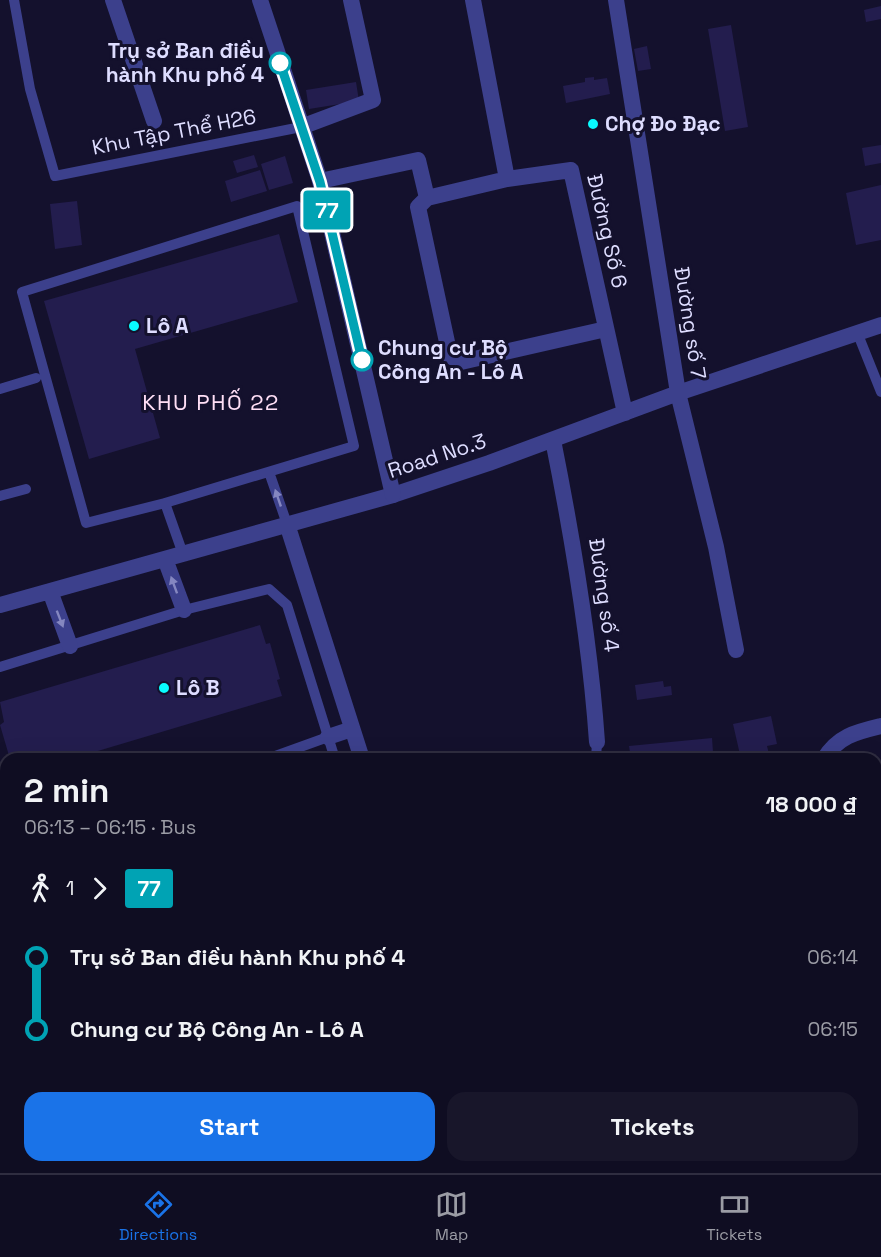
<!DOCTYPE html>
<meta charset="utf-8">
<style>
body{margin:0;font-family:"Space Grotesk",sans-serif;background:#18162a;color:#f1f3f6;height:100vh;display:flex;flex-direction:column;font-size:22px;white-space:nowrap}
*{box-sizing:border-box;margin:0}
p{font-size:20px;color:#9b9ca5}
.icon{flex:none;width:33px;height:33px;fill:none;stroke:currentColor;stroke-width:2;stroke-linecap:round;stroke-linejoin:round}
.map{position:relative;flex:1;overflow:hidden}
.drawer{position:absolute;left:0px;top:753px;width:882px;height:420px;display:flex;flex-direction:column;background:#0f0d22;border-radius:18px 18px 0 0;box-shadow:0 6px 24px #0002,0 0 0 2px #2f2d40}
.drawer>*{flex:none}
.badge{padding:0 12px;border-radius:4px;font-size:21px;line-height:39px}
.map>.badge{position:absolute;translate:-50% -50%;box-shadow:0 0 0 3px #fff}
.legs{display:flex;align-items:center;gap:9px;height:66px;padding:0 24px;font-size:20px}
.legs p{margin-inline-start:auto}
.overview{display:flex;align-items:center;justify-content:space-between;height:102px;padding:0 24px}
h1{font-size:33px;font-weight:700;line-height:45px}
.action{display:flex;gap:12px;margin-top:auto;padding:12px 24px}
.action a{flex:1;height:69px;border-radius:18px;background:#1a73e8;color:#fff;font-size:24px;font-weight:700;line-height:69px;text-align:center}
.action a+a{background:#18162a;color:#f1f3f6}
ul{padding:0 24px;list-style:none}
li{display:flex;align-items:center;gap:21px;height:72px;font-size:22px}
li i{display:grid;place-items:center;width:9px;height:100%;margin:0 8px;background:currentColor}
li i::after{content:'';width:15px;height:15px;margin:-8px;border:4px solid;border-radius:50%;background:#0f0d22}
li p{margin-inline-start:auto}
li:first-child i{background:linear-gradient(#0000 50%,currentColor 0)}
li:last-child i{background:linear-gradient(currentColor 50%,#0000 0)}
.tab-bar{display:flex;justify-content:space-around;align-items:center;height:84px;border-top:2px solid #2f2d40;background:#0f0d22;font-size:16px;color:#9b9ca5}
.tab-bar a{display:grid;justify-items:center;gap:3px}
.tab-bar .active{color:#1a73e8}
.map>svg:first-child{display:block}
.building{fill:#231d4e}
.lines{fill:none;stroke-linecap:round;stroke-linejoin:round}
.service{stroke:#3c408c;stroke-width:10}
.minor{stroke:#3c408c;stroke-width:16}
.tertiary{stroke:#3c408c;stroke-width:16}
.oneway{fill:#8587c0}
.line-1-casing{stroke:#fff;stroke-width:14}
.line-1{stroke:#00a3b4;stroke-width:9}
.stop-1-dot{fill:#fff;stroke:#00a3b4;stroke-width:3}
.poi-dot{fill:#09fbff;stroke:#14112d;stroke-width:2}
.labels{text-anchor:middle;stroke-width:6;stroke-linejoin:round;paint-order:stroke}
.stop-label{font-size:21px;font-weight:bold;fill:#deddff;stroke:#14112d;text-anchor:end}
.poi-label{font-size:21px;font-weight:bold;fill:#deddff;stroke:#14112d;text-anchor:start}
.street-label{font-size:21px;fill:#deddff;stroke:#14112d}
.neighbourhood-label{font-size:22px;letter-spacing:1.5px;fill:#ffdff6;stroke:#14112d}
</style>
<div class="map">
<svg width="881" height="1173" viewBox="0 0 881 1173">
<rect width="100%" height="100%" fill="#14112d"/>
<path class="building" d="M881 6V19L866 22 864 10Z
M731 25 748 127 725 131 708 29Z
M647 46 651 69 638 71 634 49Z
M594 77V80L607 78 610 94 566 103 563 86 585 82V78Z
M356 82 359 101 309 109 306 90Z
M881 145V163L865 166 862 148Z
M254 155 258 167 237 173 233 161Z
M285 156 293 183 269 190 261 164Z
M260 170 267 191 231 202 225 181Z
M881 185V240L856 245 846 193Z
M77 201 82 245 55 249 50 204Z
M279 234 298 302 135 349 160 438 89 459 44 301Z
M260 625 266 644 270 643 280 679 277 680 282 696 71 759H10L0 725 4 722 0 702Z
M663 681 664 687 671 686 672 695 637 700 635 685Z
M771 716 777 744 767 746 770 758 741 759 733 724Z
M712 738 713 752 631 759 629 746Z
M872 755 873 759H857V758Z
M881 763V802L877 803 876 764Z
M881 834V874H880L879 868 876 869V835Z
M6 873V948L0 949V875Z
M881 970V1006H880L876 971Z"/>
<g class="lines">
<path class="service" d="M14 0 30 89 55 176 301 127
M297 206 354 446 165 503 86 523 22 292Z
M857 332 881 392
M0 389 36 378
M269 472 287 524
M0 496 26 489
M165 503 183 554
M0 667 184 610 269 589 287 605 335 759
M267 759 328 737
M596 759 597 742
M0 789 6 820
M0 859 6 857
M0 962 6 960
M0 1095 6 1096"/>
<path class="minor" d="M113 0 154 121
M473 0 507 179
M616 0 678 393 716 547 736 650
M301 127 373 100 351 0
M320 181 418 160 427 198
M606 329 461 362 450 356 418 207 427 198 507 179 571 170 625 413
M553 440C573 540 590 640 597 742
M287 524 362 759
M165 559 184 610
M50 591 70 646
M0 605 393 495 489 463 678 393 881 325
M328 737 352 729
M824 759C838 736 856 732 881 726
M876 928 881 927
M876 1136 881 1134
M664 1167 666 1173
M421 1173 434 1167"/>
<path class="tertiary" d="M260 0 320 181 393 495"/>
</g>
<defs><path id="oneway-solid" d="M-6-.8H1V-3.2L6.5 0L1 3.2V.8H-6Z" transform="scale(1.5)"/></defs>
<g class="oneway">
<use href="#oneway-solid" transform="translate(278 498) rotate(-109)"/>
<use href="#oneway-solid" transform="translate(174 585) rotate(-110)"/>
<use href="#oneway-solid" transform="translate(60 619) rotate(69)"/>
</g>
<g class="lines">
<g class="line-1-casing">
<path id="line-1" d="M280 63 320 182 362 360"/>
</g>
<use href="#line-1" class="line-1"/>
</g>
<g class="stop-1-dot">
<circle cx="280" cy="63" r="10"/>
<circle cx="362" cy="360" r="10"/>
</g>
<g class="poi-dot">
<circle cx="593" cy="124" r="6"/>
<circle cx="134" cy="326" r="6"/>
<circle cx="164" cy="688" r="6"/>
</g>
<g class="labels">
<g class="stop-label">
<text x="264" y="58">Trụ sở Ban điều<tspan x="264" dy="24">hành Khu phố 4</tspan></text>
<text x="378" y="355" text-anchor="start">Chung cư Bộ<tspan x="378" dy="24">Công An - Lô A</tspan></text>
</g>
<g class="poi-label">
<text x="605" y="131">Chợ Đo Đạc</text>
<text x="146" y="333">Lô A</text>
<text x="176" y="695">Lô B</text>
</g>
<g class="street-label">
<text transform="translate(174 132) rotate(-11)" y="7">Khu Tập Thể H26</text>
<text transform="translate(607 231) rotate(77)" y="7">Đường Số 6</text>
<text transform="translate(690 323) rotate(81)" y="7">Đường số 7</text>
<text transform="translate(437 456) rotate(-18)" y="7">Road No.3</text>
<text transform="translate(604 595) rotate(82)" y="7">Đường số 4</text>
</g>
<g class="neighbourhood-label">
<text x="211" y="410">KHU PHỐ 22</text>
</g>
</g>
</svg>
<b class="badge" style="left:327px;top:210px;background:#00a3b4;color:#fff">77</b>
<section class="drawer">
<div class="overview"><div><h1>2 min</h1><p>06:13 – 06:15 · Bus</p></div><b>18 000 ₫</b></div>
<div class="legs"><svg class="icon" aria-label="walk" viewBox="0 0 24 24"><circle cx="13" cy="4" r="2"/><path d="M13 8l-2 6 4 7M11 14l-3 7M7 12l3-4h3l4 4"/></svg>1<svg class="icon" aria-label="forward" viewBox="0 0 24 24"><path d="M9 5l7 7-7 7"/></svg><b class="badge" style="background:#00a3b4;color:#fff">77</b></div>
<ul>
<li><i style="color:#00a3b4"></i><b>Trụ sở Ban điều hành Khu phố 4</b><p>06:14</p></li>
<li><i style="color:#00a3b4"></i><b>Chung cư Bộ Công An - Lô A</b><p>06:15</p></li>
</ul>
<div class="action"><a>Start</a><a>Tickets</a></div>
</section>
</div>
<nav class="tab-bar">
<a class="active"><svg class="icon" aria-label="directions" viewBox="0 0 24 24"><path d="M12 3l9 9-9 9-9-9zM9 14v-3h6M13 9l2 2-2 2"/></svg>Directions</a>
<a><svg class="icon" aria-label="map" viewBox="0 0 24 24"><path d="M3 6l6-2 6 2 6-2v14l-6 2-6-2-6 2zM9 4v14M15 6v14"/></svg>Map</a>
<a><svg class="icon" aria-label="tickets" viewBox="0 0 24 24"><path d="M3 7h18v10H3zM15 7v10"/></svg>Tickets</a>
</nav>
